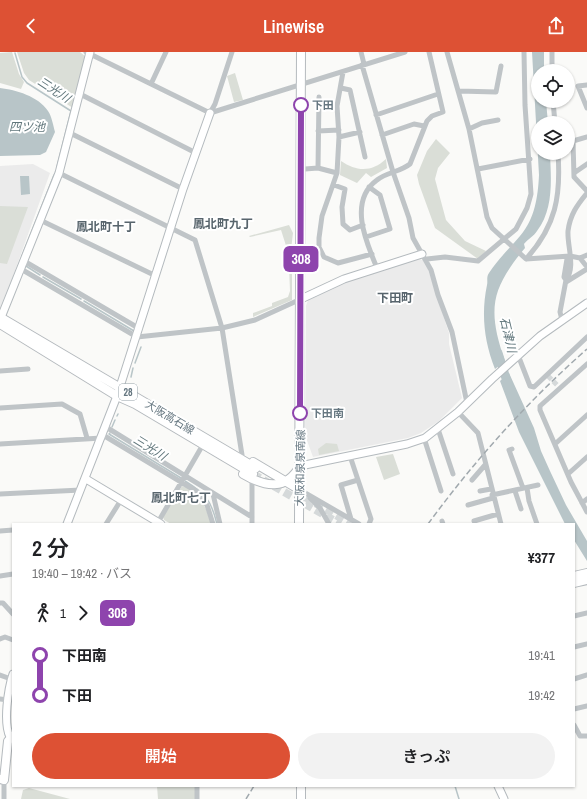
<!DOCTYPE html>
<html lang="ja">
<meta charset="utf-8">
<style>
body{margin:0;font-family:"Archivo Narrow","Noto Sans JP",sans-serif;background:#f2f2f2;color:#202124;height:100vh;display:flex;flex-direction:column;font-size:15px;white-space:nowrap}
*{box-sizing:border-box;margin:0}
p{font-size:13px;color:#757577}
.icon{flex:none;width:22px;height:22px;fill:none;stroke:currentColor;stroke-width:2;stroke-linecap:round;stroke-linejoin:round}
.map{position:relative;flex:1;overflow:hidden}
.drawer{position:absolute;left:12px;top:471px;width:563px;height:264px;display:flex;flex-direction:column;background:#fff;border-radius:0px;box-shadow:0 1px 3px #0004}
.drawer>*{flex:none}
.badge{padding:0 8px;border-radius:6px;font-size:14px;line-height:26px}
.fabs{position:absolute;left:531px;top:12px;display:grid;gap:8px}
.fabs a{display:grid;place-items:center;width:44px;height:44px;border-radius:50%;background:#fff;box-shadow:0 1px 3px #0004;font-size:20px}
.map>.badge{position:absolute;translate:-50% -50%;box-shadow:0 0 0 2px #fff}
.legs{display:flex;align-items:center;gap:6px;height:44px;padding:0 20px;font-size:13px}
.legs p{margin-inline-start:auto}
.head{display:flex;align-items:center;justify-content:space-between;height:68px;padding:0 20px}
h1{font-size:22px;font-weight:600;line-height:30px}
.cta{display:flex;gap:8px;margin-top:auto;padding:8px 20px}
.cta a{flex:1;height:46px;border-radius:24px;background:#dd5134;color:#fff;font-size:16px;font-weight:600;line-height:46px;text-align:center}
.cta a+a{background:#f2f2f2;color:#202124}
ul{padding:0 20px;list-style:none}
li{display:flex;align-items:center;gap:14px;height:40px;font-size:15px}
li i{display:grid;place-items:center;width:6px;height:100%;margin:0 5px;background:currentColor}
li i::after{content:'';width:10px;height:10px;margin:-5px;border:3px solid;border-radius:50%;background:#fff}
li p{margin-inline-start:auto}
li:first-child i{background:linear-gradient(#0000 50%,currentColor 0)}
li:last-child i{background:linear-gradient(currentColor 50%,#0000 0)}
header{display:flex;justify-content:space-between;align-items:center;height:52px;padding:0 20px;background:#dd5134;color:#fff;font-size:18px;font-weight:600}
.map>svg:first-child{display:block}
.built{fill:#ebebeb}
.green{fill:#daded7}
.water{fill:#b8c5c8}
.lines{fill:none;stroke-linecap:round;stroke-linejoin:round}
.stream{stroke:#b8c5c8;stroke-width:1.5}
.river{stroke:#b8c5c8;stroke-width:9}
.street-tunnel{stroke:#d5d9da;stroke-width:5;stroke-dasharray:5 2.5;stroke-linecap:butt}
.primary-tunnel{stroke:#d5d9da;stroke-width:8;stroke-dasharray:8 4;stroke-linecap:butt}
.secondary-casing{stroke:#b4babe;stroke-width:9}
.primary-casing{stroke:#b5babe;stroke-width:10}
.street{stroke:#bfc4c7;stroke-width:5}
.secondary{stroke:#fff;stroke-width:7}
.primary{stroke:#fff;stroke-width:8}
.rail{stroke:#a1a9ae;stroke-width:1.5;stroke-dasharray:6 3;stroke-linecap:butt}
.line-1-casing{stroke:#fff;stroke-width:9}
.line-1{stroke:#8e44ad;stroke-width:6}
.stop-1-dot{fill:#fff;stroke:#8e44ad;stroke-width:2}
.labels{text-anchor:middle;stroke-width:4;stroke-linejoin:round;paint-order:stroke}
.shield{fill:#fff;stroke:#94a0a7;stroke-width:1}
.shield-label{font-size:10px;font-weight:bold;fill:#667781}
.stop-label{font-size:11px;font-weight:bold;fill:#667781;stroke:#fff;text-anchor:start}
.street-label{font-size:11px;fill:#667781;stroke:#fff}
.water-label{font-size:12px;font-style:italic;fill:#60767b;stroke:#fff}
.neighbourhood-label{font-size:12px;font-weight:bold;fill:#58656d;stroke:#fff}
</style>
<header><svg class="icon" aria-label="back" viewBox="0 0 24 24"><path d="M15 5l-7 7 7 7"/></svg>Linewise<svg class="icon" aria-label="share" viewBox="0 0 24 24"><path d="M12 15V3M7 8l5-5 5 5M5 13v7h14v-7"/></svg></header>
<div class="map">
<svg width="587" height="747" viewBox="0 0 587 747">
<rect width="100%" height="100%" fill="#fafaf8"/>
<path class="built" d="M33 112 50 121 2 255 0 256V114Z
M419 207 423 208 427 214 449 281V292L462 346 439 369 421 381 408 386 313 405 305 383 306 254 308 248 344 231Z"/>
<path class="green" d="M12 0 19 22 24 30 21 37 0 31V1Z
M17 0H80L86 5 73 56 29 28 24 21Z
M235 21 243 48 234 50 227 24Z
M436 87 450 101 438 116 435 127 446 168 465 189 486 199 478 207 435 176 419 132 417 123 427 99Z
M386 107 387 116 371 125 366 121 357 131 340 123 341 109C357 120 372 120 386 107Z
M0 154 28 155 7 212 0 211Z
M289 173 293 181 290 206 281 178 250 185 249 184Z
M292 213V248L253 265V261L272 254V251L288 245 290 239 289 214Z
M326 391 337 392 339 399 319 403 318 397Z
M393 402 400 422 384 428 376 405Z
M182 434C201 436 206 457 211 472H171L164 468 163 465Z
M157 734H195V747H158Z
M29 736 70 747H21L23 738Z"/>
<path class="water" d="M532 0H544V19H538V49H546L548 71H538V101H550C551 127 554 157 537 179 534 184 528 187 524 192L525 196C491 237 487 257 505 309L495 317C484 289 481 262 487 233 488 229 486 225 489 221 498 207 510 196 520 184 535 167 538 144 539 123Z
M0 36C16 38 38 44 48 59 52 65 53 73 55 80L46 100 40 103 0 104Z
M20 124H29L30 142 21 143Z
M509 321 534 376 541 399 550 419 566 453 587 489V509L574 488V472H565L519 380 500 329Z"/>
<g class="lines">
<path class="stream" d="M15 1 22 25 27 31 71 59 57 115
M22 204 54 123
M26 214 40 223
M43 225 81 247
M84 249 134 279
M135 311 141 295
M131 325 133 316
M117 364 118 362
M112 375 115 368
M110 381 109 382 181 426
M185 429C206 442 211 448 217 472
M455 734 459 747"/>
<path class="river" d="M498 301 509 336"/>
<path class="street-tunnel" d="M548 324 557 333"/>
<path class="primary-tunnel" d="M253 422 340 472
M295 439 351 472"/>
<g class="secondary-casing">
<path id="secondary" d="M301 247 344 227 422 202
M0 268 59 121 90 0
M300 414 407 392 425 386 458 360 492 327 540 284 587 251
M86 427 161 472
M67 472 117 344 183 137 210 61
M10 685C3 671 8 637 13 622
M498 734 504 747"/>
</g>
<g class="primary-casing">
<path id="primary" d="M0 265 256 416
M0 272 117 344 135 352 253 422
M253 410 300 438
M243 422C265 435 286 439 300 414
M299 472 301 0
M574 524 587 521
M574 531 587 528
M0 727 4 728 8 689 13 684
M301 734V747"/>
</g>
<path class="street" d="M86 0 210 61 405 0
M361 0 364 12
M447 0 469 77 487 165 492 176 526 207 570 204 580 206 587 203
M552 0V19
M362 13 393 120 409 166 413 186 431 218 438 243 452 280 467 351
M343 20 337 54 339 85 337 121 322 164 319 186V195L324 205 338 211 372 202
M151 32 166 0
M587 33 578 34 587 56
M341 36 350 38 365 105
M459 39 496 40 501 14
M80 42 196 101
M553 49 555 71
M210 61 215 52 232 0
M376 63 438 42
M469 77 482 71 498 68
M318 79 339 78
M70 81 183 137
M382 83 414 72 424 74
M339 85 360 80
M587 85 573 89 574 125 587 139
M318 116 319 45
M305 117 318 116 337 121
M478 117 530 107
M59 121 195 188 222 276 242 403
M574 121 587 112
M334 133 345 137 342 155 343 172 350 178 363 173
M40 168 156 224
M366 185 390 177 380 143 369 135
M580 206 587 215
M427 207 445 205 478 209 516 177 527 156 531 142 525 53 524 0
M526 207C556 174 561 144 558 101
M24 209 140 277
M377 216C366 190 348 149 377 128 387 120 400 120 410 112L427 69 432 64 443 60 429 0
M21 217 137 285 222 276 255 268 301 247
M566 228C576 215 567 194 568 179 570 163 577 153 587 141
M566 230 587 217
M562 268 560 260 566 228 564 225 567 207 570 206
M518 303 530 334 534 335 587 285
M587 312 540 354V358L571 430 587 460
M0 319 28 317
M0 356 62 352 80 362 87 386
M458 360 478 381 501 472
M106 375 252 465
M438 377 453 422
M103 383 196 439 207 453 213 472
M424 386 441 439
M0 392 102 386
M555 392 587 363
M512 397 509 398 523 436
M350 404 371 467 369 472
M568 422 587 405
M472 428 485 413
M527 436 529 449 537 472
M300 438 359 472
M480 439 491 437
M515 439 521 457
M0 442 81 438
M213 442 220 472
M492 443 538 433
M310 446 320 456 329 472
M582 451 587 447
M468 453 493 446
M351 467 341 433 358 428
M442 469 443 472
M474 469 498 462
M106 472 121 448
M157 472 201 396
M252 472V427
M0 479 13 478
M0 524 13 522
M0 551H3L13 562
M574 564 587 561
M0 587 5 585 13 588
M574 595 587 592
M0 623 11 627
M574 627 587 623
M0 647 8 648
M574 657 587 654
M574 673 580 684H587
M4 728V747
M197 747V734"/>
<use href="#secondary" class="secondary"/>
<use href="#primary" class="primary"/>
<path class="rail" d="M428 472C475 408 527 350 587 297
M246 747 254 734"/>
</g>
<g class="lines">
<g class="line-1-casing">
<path id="line-1" d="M300 361 301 53"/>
</g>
<use href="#line-1" class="line-1"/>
</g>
<g class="stop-1-dot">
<circle cx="301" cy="53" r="7"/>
<circle cx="300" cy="361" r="7"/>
</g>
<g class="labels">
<rect class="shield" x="119" y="332" width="18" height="16" rx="3"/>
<g class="shield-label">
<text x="128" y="344">28</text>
</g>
<g class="stop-label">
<text x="312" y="57">下田</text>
<text x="311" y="365">下田南</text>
</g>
<g class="street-label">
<text transform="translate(170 365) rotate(31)" y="4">大阪高石線</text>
<text transform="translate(300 416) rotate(-89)" y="4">大阪和泉泉南線</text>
</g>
<g class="water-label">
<text transform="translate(54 38) rotate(33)" y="4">三光川</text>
<text x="27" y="79">四ツ池</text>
<text transform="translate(508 283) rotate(77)" y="4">石津川</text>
<text transform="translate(150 396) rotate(32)" y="4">三光川</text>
</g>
<g class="neighbourhood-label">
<text x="223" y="176">鳳北町九丁</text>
<text x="106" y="179">鳳北町十丁</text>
<text x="395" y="250">下田町</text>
<text x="181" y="450">鳳北町七丁</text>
</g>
</g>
</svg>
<div class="fabs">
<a><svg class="icon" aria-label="locate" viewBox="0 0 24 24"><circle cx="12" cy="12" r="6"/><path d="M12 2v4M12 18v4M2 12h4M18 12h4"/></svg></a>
<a><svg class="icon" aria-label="layers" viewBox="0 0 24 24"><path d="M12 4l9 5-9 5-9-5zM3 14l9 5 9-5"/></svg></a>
</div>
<b class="badge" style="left:301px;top:207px;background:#8e44ad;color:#fff">308</b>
<section class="drawer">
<div class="head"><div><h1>2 分</h1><p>19:40 – 19:42 · バス</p></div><b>¥377</b></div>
<div class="legs"><svg class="icon" aria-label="walk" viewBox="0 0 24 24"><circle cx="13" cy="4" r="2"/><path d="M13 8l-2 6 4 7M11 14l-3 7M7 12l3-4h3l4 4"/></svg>1<svg class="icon" aria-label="forward" viewBox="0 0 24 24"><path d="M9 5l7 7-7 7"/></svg><b class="badge" style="background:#8e44ad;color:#fff">308</b></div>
<ul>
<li><i style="color:#8e44ad"></i><b>下田南</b><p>19:41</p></li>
<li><i style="color:#8e44ad"></i><b>下田</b><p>19:42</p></li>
</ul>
<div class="cta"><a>開始</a><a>きっぷ</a></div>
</section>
</div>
